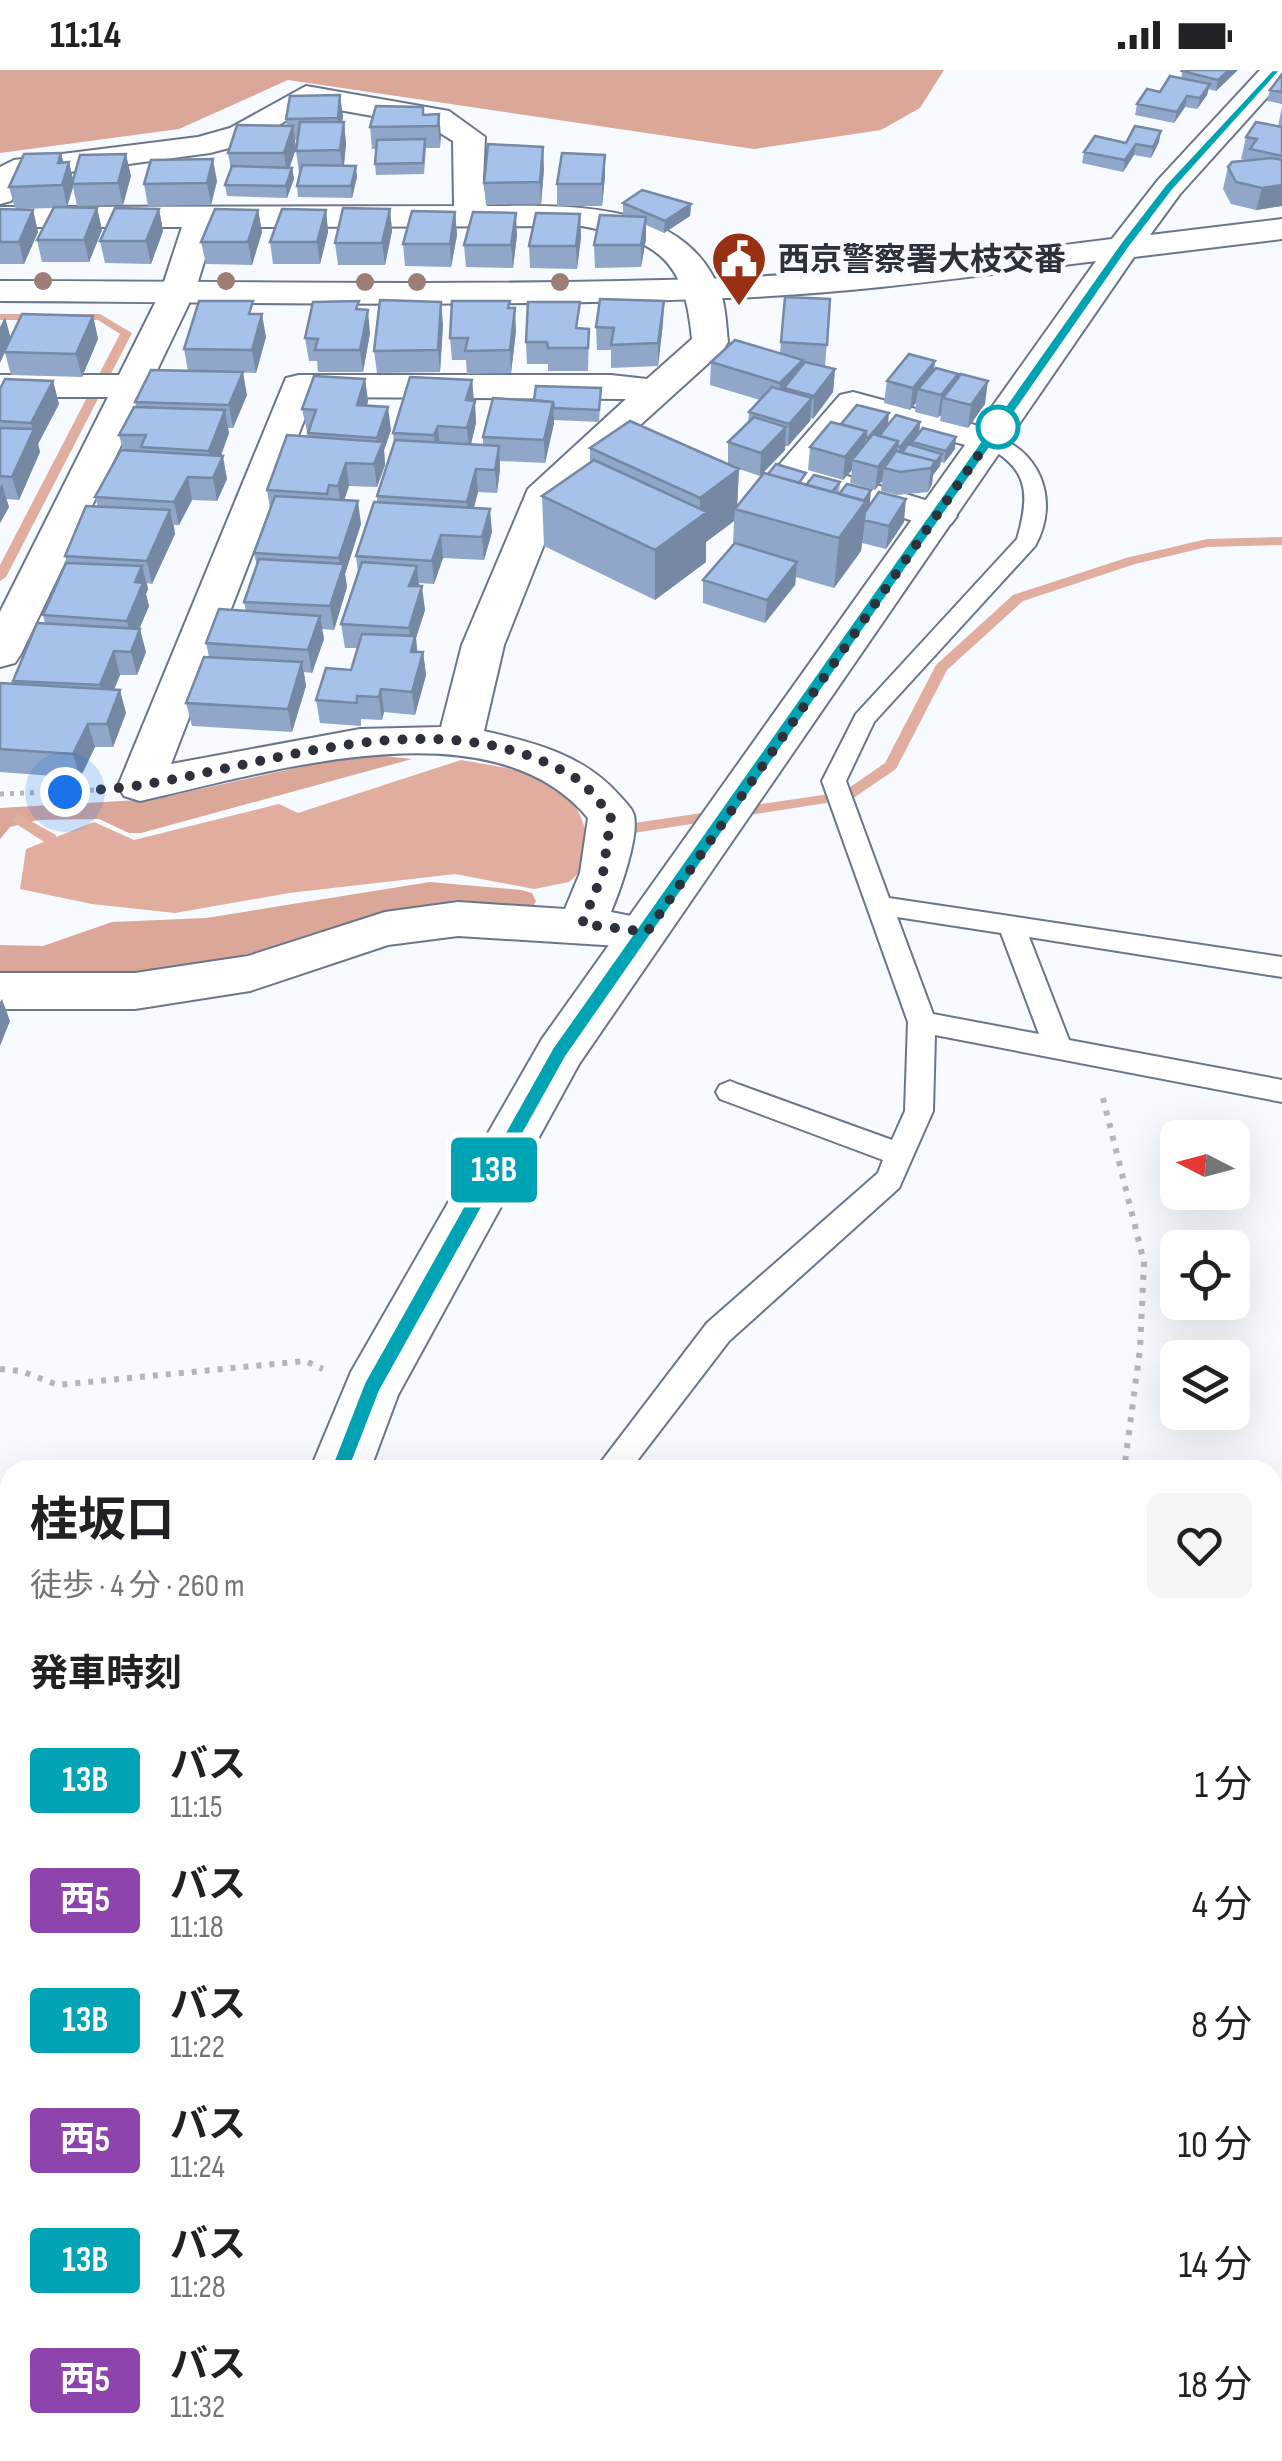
<!DOCTYPE html>
<html lang="ja">
<meta charset="utf-8">
<style>
body{margin:0;font-family:"Sofia Sans Condensed","Noto Sans JP",sans-serif;background:#f6f6f6;color:#202124;height:100vh;display:flex;flex-direction:column;font-size:38px;white-space:nowrap}
*{box-sizing:border-box;margin:0}
p{font-size:32px;color:#757577}
.icon{flex:none;width:55px;height:55px;fill:none;stroke:currentColor;stroke-width:2;stroke-linecap:round;stroke-linejoin:round}
.map{position:relative;flex:1;overflow:hidden}
.sheet{position:absolute;left:0px;top:1390px;width:1282px;height:1002px;display:flex;flex-direction:column;background:#fff;border-radius:30px 30px 0 0;box-shadow:0 10px 40px #0002}
.sheet>*{flex:none}
.badge{padding:0 20px;border-radius:8px;font-size:35px;line-height:65px}
.needle{width:65px;rotate:276deg}
.tools{position:absolute;left:1160px;top:1050px;display:grid;gap:20px}
.tools a{display:grid;place-items:center;width:90px;height:90px;border-radius:15px;background:#fff;box-shadow:0 10px 40px #0002;font-size:50px}
.you{position:absolute;width:50px;height:50px;margin:-25px;border:8px solid #fff;border-radius:50%;background:#1a73e8;box-shadow:0 0 0 15px #1a73e833}
.map>.badge{position:absolute;translate:-50% -50%;box-shadow:0 0 0 5px #fff}
h2{padding:0 30px;font-size:38px;line-height:90px}
.round{display:grid;place-items:center;flex:none;width:105px;height:105px;border-radius:15px;background:#f6f6f6}
.head{display:flex;align-items:center;justify-content:space-between;height:170px;padding:0 30px}
h1{font-size:48px;font-weight:700;line-height:75px}
ul{padding:0;list-style:none}
li{display:flex;align-items:center;gap:30px;height:120px;padding:0 30px}
li div{flex:1}
li b{display:block;font-size:38px}
li em{font-style:normal}
li .badge{min-width:110px;font-weight:700;text-align:center}
.status{display:flex;justify-content:space-between;align-items:center;height:70px;padding:0 50px;background:#fff;direction:ltr}
.status svg{height:28px;fill:currentColor}
.map>svg:first-child{display:block}
.forest{fill:#daa799}
.water{fill:#e0ad9f}
.lines{fill:none;stroke-linecap:round;stroke-linejoin:round}
.stream{fill:#e0ad9f;fill-rule:evenodd}
.lane-casing{stroke:#6a778b;stroke-width:4}
.street-casing{stroke:#6a778b;stroke-width:4}
.secondary-casing{stroke:#6a778b;stroke-width:4}
.path-far1{stroke:#b3b7bd;stroke-width:5;stroke-dasharray:4 6;stroke-linecap:butt}
.path{stroke:#b3b7bd;stroke-width:6;stroke-dasharray:5 8;stroke-linecap:butt}
.lane{fill:#fff;fill-rule:evenodd}
.street{fill:#fff;fill-rule:evenodd}
.secondary{fill:#fff;fill-rule:evenodd}
.tree{fill:#9d7d76}
.wall{fill:#90a7c9}
.shaded-wall{fill:#7588a4}
.building{fill:#a7c2ea;stroke:#7588a4;stroke-width:2.5}
.line{fill:#00a3b4;stroke:#fff;stroke-width:2.5}
.walk{stroke:#2c313a;stroke-width:10;stroke-dasharray:0 18}
.stop-dot{fill:#fff;stroke:#00a3b4;stroke-width:5}
.labels{text-anchor:middle;stroke-width:9;stroke-linejoin:round;paint-order:stroke}
.far-poi-label{font-size:32px;font-weight:bold;fill:#2c313a;stroke:#f7faff;text-anchor:start}
</style>
<div class="status"><b>11:14</b><svg viewBox="0 0 49 12"><path d="M0 12V9h3v3zM5 12V6h3v6zM10 12V3h3v9zM15 12V0h3v12zM26 1h20v11H26zM47 4h2v5h-2z"/></svg></div>
<div class="map">
<svg width="1282" height="2391" viewBox="0 0 1282 2391">
<rect width="100%" height="100%" fill="#f7faff"/>
<path class="forest" d="M0 0H944L920 38 881 60 754 79 288 10 179 59 0 83Z
M375 685 412 689 141 763H129L99 749 38 750 10 757 0 769V738L155 729 346 687Z
M430 812 521 820 532 823 536 831 534 835C488 841 443 831 397 841 342 852 290 874 235 887 157 907 80 908 0 908V875L43 876 112 852 206 848Z"/>
<path class="water" d="M461 690C535 703 584 705 591 792L569 812 534 819 455 804 289 823 175 843 92 834 20 819 26 779 94 752 134 770 279 734 298 743Z"/>
<g class="lines">
<path class="stream" d="M0 244H45L51 247 45 250H0Z
M100 244 132 263 6 507 0 511V495L120 264 98 250H71L65 247 71 244Z
M1282 467V475L1207 477 1135 494 1023 531 947 600 896 699 852 729 614 766 607 761 614 756 843 722 885 693 936 595 1013 525 1126 488 1207 469Z
M18 744 56 765V773H46L13 752 11 749Z"/>
<g class="lane-casing">
<path id="lane" d="M988 364C1039 377 1061 429 1035 476L874 652 846 711 889 828 1282 887V907L1029 867 1069 970 1282 1010V1032L935 965 933 1041 899 1118 729 1271 630 1400H595L707 1253 878 1103 883 1090 720 1029 716 1022 720 1015 730 1011 740 1015 892 1070 905 1041 908 952 822 711 856 644 1017 469C1031 422 1028 396 981 374L978 370ZM897 847 1001 863 1039 964 933 944Z"/>
</g>
<g class="street-casing">
<path id="street" d="M306 16 449 41 485 67 483 111 487 136C566 136 683 129 719 219 726 235 726 255 728 272L723 280 564 424 504 575 484 661C536 673 584 685 620 726 624 731 632 738 634 745 639 768 620 820 611 842L636 847 643 859 636 871 619 876 458 866 388 875 250 921 135 939H0V903H135L248 886 385 842 458 832 565 839 580 803 588 748C491 631 266 703 140 731L124 726 118 716 286 308 299 305H611L647 309 692 269C685 190 659 171 582 156L215 157 195 221 21 584 15 593 0 597V542L108 327H0V305H119L161 221 182 157H0V137L454 136 453 71 429 56 311 35 252 72 210 83 25 108 11 131 0 134V97L14 90 198 67 230 58ZM313 327 626 329 528 419 462 575 441 657 360 659 171 694Z
M853 322 1001 362 1007 370 1001 378 988 381 861 347 818 397 951 438 957 446 951 454 937 458 923 454 780 410 775 402 780 394 840 325Z
M0 1937H10V2009H0Z
M1272 2145 1282 2147V2223L1272 2221Z
M727 2382H807V2391H727Z
M1111 2382H1268L1270 2391H1113Z"/>
</g>
<g class="secondary-casing">
<path id="secondary" d="M1260 0H1282V11L1180 124 1150 165 1282 149V169L1134 187 579 994 398 1325 370 1400H310L351 1302 542 969 1096 191C974 206 851 224 727 228 485 238 242 232 0 231V211C242 211 485 217 728 208 856 203 984 185 1112 169L1158 110Z
M22 2382H102L100 2391H20Z"/>
</g>
<path class="path-far1" d="M0 724 94 720"/>
<path class="path" d="M1103 1028 1144 1192 1140 1279 1124 1400
M0 1299 21 1301 58 1315 305 1291 323 1299"/>
<use href="#lane" class="lane"/>
<use href="#street" class="street"/>
<use href="#secondary" class="secondary"/>
</g>
<g class="tree">
<circle cx="43" cy="211" r="9"/>
<circle cx="226" cy="211" r="9"/>
<circle cx="365" cy="212" r="9"/>
<circle cx="417" cy="212" r="9"/>
<circle cx="560" cy="212" r="9"/>
</g>
<path class="wall" d="M1183 0H1238L1216 21 1208 19 1207 25 1197 39 1185 37 1174 53 1135 45 1137 34 1181 8Z
M1282 4V34L1267 31 1270 20Z
M1282 37V136L1256 140 1231 134 1223 119 1228 97 1247 90 1241 89 1246 67 1278 56Z
M439 44 440 78H426L424 104 376 105 375 94 376 79H372L370 57 424 45Z
M343 46 342 52H344L346 74 344 96 357 107 352 128 298 127 297 116 300 102H299L296 81 297 70H295L296 78 290 97 292 98 294 109 287 128 227 126 225 115 231 100 228 83 287 56 286 49Z
M1159 72 1151 88 1134 85 1123 102 1082 93 1084 82 1126 73Z
M605 85V106L602 136H557V114Z
M63 92H69L73 110 131 106 123 135 77 136 73 117 67 137 97 138 102 160 89 192H42L37 170 54 138 20 139 33 140 38 162 24 194H0V139H15L9 117Z
M544 99 541 134 486 135 484 113Z
M217 111 211 135 148 136 144 114Z
M623 133 691 134 690 146 664 163 646 155V169L641 197 595 198 594 175 626 146 623 145Z
M159 139 163 161 151 194 105 193 100 171Z
M390 139 392 161 385 195H338L335 173Z
M258 140 262 162 252 195 206 194 201 172Z
M326 140 328 162 320 194H273L270 172Z
M455 142 457 165 451 197 405 196 403 174Z
M580 144 581 167 577 199 530 198 529 176Z
M517 165 513 198 466 197 464 175Z
M785 227 830 229 825 297 835 299 833 322 813 349 811 348 810 351 788 376H785V380L760 406 739 399 737 435 805 415 840 412 839 424 870 436 904 452 886 479 862 473 861 481 834 518 796 507 795 515 765 553 703 533V510L733 475 734 451 706 472V492L655 530 544 476 542 426 590 393V378L728 394V372L748 353 749 342 760 330 710 315 711 292 780 283Z
M664 231 663 253 658 296 611 298V280H597L596 257Z
M510 238 516 261 511 303 467 304 466 290H452L450 268Z
M360 239 370 263 363 302H318L317 291H309L305 268Z
M255 244 266 267 256 303 232 302 247 325 233 358H228L229 363 221 386 227 409 217 431 192 430 179 455H174L175 464 152 514 147 513 148 519 146 524 149 536 139 559 146 582 137 605H120L114 620 126 643 113 677H95L80 708 0 702V613L14 614 13 611 45 553 43 545 67 493 65 486 98 437 95 427 123 380 119 365 136 337 135 332 188 301 184 279Z
M93 246 98 269 82 307 11 305 5 283 11 269Z
M443 254 440 302 377 303 374 281Z
M580 258 589 259 588 301H548V294H527L526 272Z
M935 291 934 301 958 304 957 309 985 334 968 358 940 351 941 344 938 348 915 342 916 333 910 340 884 333 887 311Z
M365 309 368 331 367 336 391 360 384 380 385 395 377 417 349 416 344 430 361 454 345 504 347 517 334 560 322 559 324 569 312 603 304 602 306 616 292 662 192 656 186 633 209 587 206 573 246 541 244 532 257 496 254 483 270 439 267 420 308 366 302 339Z
M472 310 476 353 471 375H483V367L534 330 601 318 599 352 554 350 545 393 500 391V399L497 423 478 422 474 438 492 462 484 490 443 488 434 514 419 513 425 540 416 568 417 582H423L426 605 415 645 384 642 382 650 361 649V656L320 653 316 630 351 600 357 578H345L341 554 358 503 356 486 377 432V426L394 373 393 363Z
M53 311 59 334 38 374 40 382 19 430 6 429 9 437 0 453V319Z
M920 352 919 364 955 379 944 393 941 392 940 396 933 405 932 414 928 422 897 425 881 421 882 411 875 420 850 413 852 400 843 410 808 400 810 377 841 354 888 355Z
M0 1769H10V1947H0Z
M0 2031 10 2032V2165L0 2164Z
M948 2382H1085L1087 2391H949Z"/>
<path class="shaded-wall" d="M1229 0H1238L1216 21 1218 10Z
M1210 14 1207 25 1197 39 1200 28Z
M340 25 343 46 340 70 338 48Z
M1187 26 1185 37 1174 53 1177 42Z
M439 44 441 66 440 78 438 56Z
M344 52 346 74 343 102 340 80Z
M293 56 296 78 287 105 284 83Z
M1161 61 1159 72 1151 88 1153 77Z
M1136 74 1134 85 1123 102 1125 90Z
M543 77 544 99 541 134 540 112Z
M61 83 66 102 69 92 74 114H72L73 117 67 137 58 93Z
M126 84 131 106 123 135 118 113Z
M605 85V106L602 136V114Z
M213 89 217 111 211 135 207 113Z
M356 96 357 107 352 128 351 116Z
M292 98 294 109 287 128 286 116Z
M1282 115V136L1256 140 1262 118Z
M691 134 690 146 664 163 665 151Z
M97 138 102 160 89 192 84 170Z
M159 139 163 161 151 194 146 171Z
M390 139 392 161 385 195 382 173Z
M33 140 38 162 24 194 19 172Z
M258 140 262 162 252 195 248 172Z
M326 140 328 162 320 194 317 172Z
M455 142 457 165 451 197 450 174Z
M516 143 517 165 513 198 511 175Z
M580 144 581 167 577 199 576 176Z
M646 147V169L641 197V175Z
M664 231 663 253 658 296V273Z
M441 232 443 254 440 302 438 280Z
M515 238 516 261 511 303 510 280Z
M368 240 370 263 363 302 360 280Z
M262 244 266 267 256 303 252 280Z
M93 246 98 269 82 307 76 284Z
M5 247 11 269 0 293V257Z
M803 290 801 312 784 318 783 332 779 336 780 313Z
M935 291 932 313 918 319 916 333 910 340 913 318Z
M835 299 833 322 813 349 814 326Z
M243 302 247 325 233 358 229 335Z
M958 304 955 326 943 328 941 344 938 348 941 325Z
M365 309 368 331 360 358 357 335Z
M472 310 474 333 466 330Z
M53 311 59 334 38 374 40 382 19 430 12 407 33 360 31 353Z
M988 311 985 334 968 358 971 335Z
M812 328 810 351 788 376 789 354Z
M475 331 476 353 469 381 467 358Z
M553 332 554 354 545 393 544 370Z
M388 337 391 360 384 380 385 395 377 417 374 394 379 382 377 368Z
M225 340 229 363 214 404 209 381Z
M889 343 888 355 867 380 868 368Z
M920 352 919 364 899 389 900 377Z
M438 356 440 379 436 388 434 365Z
M786 357 785 380 760 406 761 383Z
M866 361 864 384 852 390V400L843 410 845 387Z
M956 367 955 379 944 393 946 381Z
M898 371 895 394 884 398 882 411 875 420 878 397Z
M499 376 500 399 497 423 495 400Z
M942 384 940 396 933 405 932 414 928 422 931 398Z
M223 386 227 409 217 431 213 408Z
M346 393 349 416 341 439 338 416Z
M476 399 478 422 469 455 467 432Z
M739 399 737 440 735 439 734 451 706 472V492L655 530V480L700 448V428Z
M188 407 192 430 179 455 174 432Z
M2 414 9 437 0 453V417Z
M871 420 869 443 865 450 861 481 834 518 839 468Z
M906 429 904 452 886 479 889 456Z
M358 431 361 454 345 504 347 517 334 560 330 536 341 502 339 488Z
M490 439 492 462 484 490 482 467Z
M170 440 175 464 152 514 147 491Z
M441 465 443 488 434 514 432 491Z
M797 492 795 515 765 553 767 530Z
M142 496 148 519 146 524 149 536 133 574 127 551 135 512Z
M417 496 419 519 409 516Z
M422 516 425 540 416 568 418 589 411 580 409 558Z
M320 546 324 569 312 603 308 580Z
M140 559 146 582 137 605 131 582Z
M114 581 120 605 106 638 100 615Z
M423 582 426 605 415 645 412 622Z
M302 592 306 616 292 662 288 639Z
M381 619 384 642 382 650 379 627Z
M120 620 126 643 113 677 107 654Z
M88 654 95 677 80 708 73 684Z
M2 929 10 951 0 976V932Z
M10 2279V2326L1 2353 0 2309Z"/>
<path class="building" d="M1183 0H1229L1218 10 1182 1Z
M1282 4V22L1270 20Z
M1170 6 1210 14 1200 28 1187 26 1177 42 1137 34 1147 19 1160 22Z
M340 25 338 48 286 49 290 26Z
M376 36 423 37V45L439 44 438 56 370 57Z
M300 52H344L340 80 296 81Z
M1256 52 1282 57V86L1250 79 1257 69 1246 67Z
M237 55 293 56 284 83H228Z
M1135 56 1161 61 1153 77 1136 74 1125 90 1084 82 1095 66 1126 73Z
M425 69 423 93 375 94 377 70Z
M488 74 543 77 540 112 484 113Z
M61 83 58 93 69 92 62 115 9 117 24 84Z
M562 83 605 85 602 114H557Z
M126 84 118 113 72 114 80 85Z
M1272 88 1282 90V115L1262 118 1236 112 1228 97 1232 92Z
M213 89 207 113 144 114 151 90Z
M302 95 356 96 351 116H297Z
M232 96 292 98 286 116 225 115Z
M642 120 691 134 665 151 623 133Z
M54 137 97 138 84 170H37Z
M115 138 159 139 146 171H100Z
M343 138 390 139 382 173H335Z
M0 139 33 140 19 172H0Z
M215 139 258 140 248 172H201Z
M282 139 326 140 317 172H270Z
M412 141 455 142 450 174H403Z
M473 142 516 143 511 175H464Z
M536 143 580 144 576 176H529Z
M600 145 646 147 641 175H594Z
M785 227 830 229 827 275 781 272Z
M600 229 664 231 658 273 611 275 614 258 596 257Z
M380 230 441 232 438 280 374 281Z
M199 231H253L249 244H262L252 280 184 279Z
M359 231 356 239 368 240 360 280H315L318 269 305 268 313 232Z
M452 231H510L508 238H515L510 280 465 281 468 268H450Z
M528 232H580L576 258 589 259 588 278H548L547 272H526Z
M22 244 93 246 76 284 4 282Z
M735 270 803 290 780 313 711 292Z
M909 284 935 291 913 318 887 311Z
M805 292 835 299 814 326 784 318Z
M936 298 958 304 941 325 918 319Z
M151 300 243 302 229 335 135 332Z
M961 304 988 311 971 335 943 328Z
M314 306 365 309 357 335 388 337 377 368 308 363 316 340 302 339Z
M410 307 472 310 466 330 475 331 467 358 438 356 434 365 393 363Z
M5 309 53 311 31 353 0 351V319Z
M536 316 601 318 599 340 554 338 553 332 534 330Z
M772 317 812 328 789 354 749 342Z
M493 328 553 332 544 370 483 367Z
M857 335 889 343 868 368H866V361L841 354Z
M134 337 225 340 209 381 141 377 146 365H119Z
M896 345 920 352 900 377 897 376 898 371 879 366Z
M754 347 786 357 761 383 728 372Z
M630 351 739 399 700 428 590 378Z
M831 352 866 361 845 387 810 377Z
M0 358 34 359 12 407 0 406Z
M923 358 956 367 946 381 912 372Z
M873 364 898 371 878 397 852 390Z
M287 365 383 372 374 394 346 393 338 416 329 415 327 424 267 420Z
M395 370 499 376 495 400 476 399 467 432 377 426Z
M908 374 942 384 935 393V391L902 383Z
M121 380 223 386 213 408 188 407 174 432 95 427Z
M896 381 935 391 931 398 900 402 884 398Z
M594 390 707 442 655 480 542 426Z
M776 394 806 403 799 413 768 404Z
M764 403 866 431 839 468 735 439Z
M814 405 840 412 832 422 806 415Z
M847 414 871 420 864 431 839 424Z
M879 422 906 429 889 456 864 450 865 442Z
M275 426 358 431 339 488 254 483Z
M374 432 490 439 482 467 441 465 432 491 356 486Z
M86 436 170 440 147 491 65 486Z
M735 473 797 492 767 530 703 510Z
M259 489 344 494 330 536 244 532Z
M362 492 417 496 409 516H422L409 558 341 554Z
M66 493 142 496 135 512 143 513 127 551 43 545Z
M219 539 320 546 308 580 206 573Z
M37 553 140 559 131 582 114 581 100 615 13 611Z
M362 564 415 566 411 582H423L412 622 381 619 379 627 357 626V633L316 630 326 598 351 600Z
M204 587 302 592 288 639 186 633Z
M0 613 120 620 107 654H88L73 684 0 679Z
M0 1769H10V1934L0 1935Z
M0 2031 10 2032V2155L0 2154Z
M0 2191 10 2193V2279L0 2309Z
M959 2382H1085L1087 2391H960Z"/>
<path class="line" d="M1272 0H1281L1173 120 1129 178 566 987 380 1321 347 1406H333L330 1400 364 1313 553 977 1121 172 1165 115Z"/>
<g class="lines">
<path class="walk" d="M65 722C90 720 116 719 141 715 280 693 441 628 574 707 588 716 600 733 611 746L603 803 582 854 647 862 998 357"/>
</g>
<defs>
<g id="civic-pin" transform="scale(2.875)"><path d="M0 17L-7.5 6A9.5 9.5 0 1 1 7.5 6Z" fill="#983013" stroke="#f7faff"/><path d="M-.6-6.5H3V-4.5H.6V-3L4-1V1h2V6H-6V1h2V-1L-.6-3ZM-1.2 2.5V6h2.4V2.5Z" fill="#fff"/></g>
</defs>
<g fill-rule="evenodd">
<use href="#civic-pin" x="739" y="189"/>
</g>
<circle class="stop-dot" cx="998" cy="357" r="20"/>
<g class="labels">
<g class="far-poi-label">
<text x="778" y="200">西京警察署大枝交番</text>
</g>
</g>
</svg>
<div class="tools">
<a><svg class="needle" viewBox="-14 -14 28 28"><path d="M0-13l5 13h-10z" fill="#e53935"/><path d="M0 13l5-13h-10z" fill="#757577"/></svg></a>
<a><svg class="icon" aria-label="locate" viewBox="0 0 24 24"><circle cx="12" cy="12" r="6"/><path d="M12 2v4M12 18v4M2 12h4M18 12h4"/></svg></a>
<a><svg class="icon" aria-label="layers" viewBox="0 0 24 24"><path d="M12 4l9 5-9 5-9-5zM3 14l9 5 9-5"/></svg></a>
</div>
<div class="you" style="left:65px;top:722px"></div>
<b class="badge" style="left:494px;top:1100px;background:#00a3b4;color:#fff">13B</b>
<section class="sheet">
<div class="head"><div><h1>桂坂口</h1><p>徒歩 · 4 分 · 260 m</p></div><a class="round"><svg class="icon" aria-label="heart" viewBox="0 0 24 24"><path d="M12 20l-8-8c-3-5 5-10 8-4 3-6 11-1 8 4z"/></svg></a></div>
<h2>発車時刻</h2>
<ul>
<li><span class="badge" style="background:#00a3b4;color:#fff">13B</span><div><b>バス</b><p>11:15</p></div><em>1 分</em></li>
<li><span class="badge" style="background:#8e44ad;color:#fff">西5</span><div><b>バス</b><p>11:18</p></div><em>4 分</em></li>
<li><span class="badge" style="background:#00a3b4;color:#fff">13B</span><div><b>バス</b><p>11:22</p></div><em>8 分</em></li>
<li><span class="badge" style="background:#8e44ad;color:#fff">西5</span><div><b>バス</b><p>11:24</p></div><em>10 分</em></li>
<li><span class="badge" style="background:#00a3b4;color:#fff">13B</span><div><b>バス</b><p>11:28</p></div><em>14 分</em></li>
<li><span class="badge" style="background:#8e44ad;color:#fff">西5</span><div><b>バス</b><p>11:32</p></div><em>18 分</em></li>
</ul>
</section>
</div>
